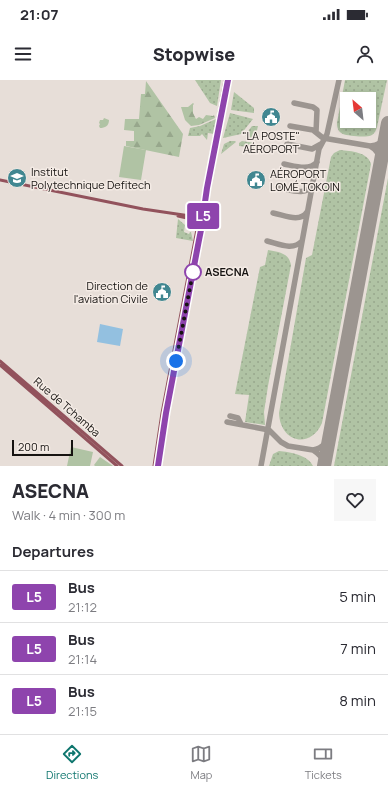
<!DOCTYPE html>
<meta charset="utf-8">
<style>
body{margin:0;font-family:Manrope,sans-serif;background:#f7f7f7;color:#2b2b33;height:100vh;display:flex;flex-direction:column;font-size:15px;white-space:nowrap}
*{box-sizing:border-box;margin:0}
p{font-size:13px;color:#7c7c81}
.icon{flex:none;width:22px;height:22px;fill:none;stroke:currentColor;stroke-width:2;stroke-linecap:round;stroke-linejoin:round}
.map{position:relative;height:386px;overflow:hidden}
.details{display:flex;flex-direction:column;background:#fff;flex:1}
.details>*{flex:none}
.badge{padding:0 8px;border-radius:3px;font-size:14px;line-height:26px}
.needle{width:26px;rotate:332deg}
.buttons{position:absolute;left:340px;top:12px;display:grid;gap:8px}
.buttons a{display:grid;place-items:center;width:36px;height:36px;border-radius:0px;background:#fff;box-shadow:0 2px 6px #0003;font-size:20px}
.scale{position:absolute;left:12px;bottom:10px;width:61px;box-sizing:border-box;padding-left:4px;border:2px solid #161311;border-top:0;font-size:11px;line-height:14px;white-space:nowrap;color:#161311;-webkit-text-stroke:3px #f4ebe5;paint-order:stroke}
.you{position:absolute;width:20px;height:20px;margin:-10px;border:3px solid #fff;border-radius:50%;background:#1a73e8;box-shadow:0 0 0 6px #1a73e833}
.map>.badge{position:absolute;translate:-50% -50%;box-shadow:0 0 0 2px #fff}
h2{padding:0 12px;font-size:15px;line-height:36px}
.round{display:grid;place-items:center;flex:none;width:42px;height:42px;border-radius:0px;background:#f7f7f7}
.head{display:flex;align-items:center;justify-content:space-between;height:68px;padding:0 12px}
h1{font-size:19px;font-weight:800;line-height:30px}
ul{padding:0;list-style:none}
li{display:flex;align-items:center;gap:12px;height:52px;padding:0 12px;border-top:1px solid #e1e1e2}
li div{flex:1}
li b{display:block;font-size:15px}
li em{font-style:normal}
li .badge{min-width:44px;font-weight:700;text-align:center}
.status{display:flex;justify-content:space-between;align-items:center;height:28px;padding:0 20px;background:#fff;direction:ltr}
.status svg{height:11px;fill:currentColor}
header{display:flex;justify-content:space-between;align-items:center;height:52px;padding:0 12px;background:#fff;font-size:18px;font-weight:800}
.menu{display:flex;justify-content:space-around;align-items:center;height:56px;border-top:1px solid #e1e1e2;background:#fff;font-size:11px;color:#7c7c81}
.menu a{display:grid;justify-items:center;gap:2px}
.menu .current{color:#0f766e}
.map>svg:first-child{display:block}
.grass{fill:url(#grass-dots);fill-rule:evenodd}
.forest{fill:url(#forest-firs)}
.pitch{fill:#b0c3a4}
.water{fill:#93c0e0}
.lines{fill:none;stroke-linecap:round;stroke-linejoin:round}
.taxiway{stroke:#9c9590;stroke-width:5.5}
.runway{stroke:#9c9590;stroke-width:14}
.secondary{stroke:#92525c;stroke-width:3}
.line-casing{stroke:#fff;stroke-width:9}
.line{stroke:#8e44ad;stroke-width:6}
.walk{stroke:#161311;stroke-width:4;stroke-dasharray:0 7.2}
.stop-dot{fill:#fff;stroke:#8e44ad;stroke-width:2}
.labels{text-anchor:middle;stroke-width:3;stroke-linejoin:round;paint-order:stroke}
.poi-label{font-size:11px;fill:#161311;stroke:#f4ebe5;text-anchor:start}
.stop-label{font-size:11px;font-weight:bold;fill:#161311;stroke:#f4ebe5;text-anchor:start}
.street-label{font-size:11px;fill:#161311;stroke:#f4ebe5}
</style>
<div class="status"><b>21:07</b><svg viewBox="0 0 49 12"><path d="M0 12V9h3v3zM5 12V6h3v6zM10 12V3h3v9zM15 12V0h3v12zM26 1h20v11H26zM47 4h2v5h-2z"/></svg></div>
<header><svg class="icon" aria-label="menu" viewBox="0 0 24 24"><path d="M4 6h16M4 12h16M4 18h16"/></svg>Stopwise<svg class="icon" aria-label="person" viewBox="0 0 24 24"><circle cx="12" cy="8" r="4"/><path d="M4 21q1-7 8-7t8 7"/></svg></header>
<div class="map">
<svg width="388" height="386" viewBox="0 0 388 386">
<defs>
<pattern id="grass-dots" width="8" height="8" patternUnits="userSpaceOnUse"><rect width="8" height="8" fill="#b0c3a4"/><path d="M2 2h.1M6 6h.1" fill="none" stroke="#97a78c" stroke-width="1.8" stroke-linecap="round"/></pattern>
<pattern id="forest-firs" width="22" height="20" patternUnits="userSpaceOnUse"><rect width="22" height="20" fill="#b0c3a4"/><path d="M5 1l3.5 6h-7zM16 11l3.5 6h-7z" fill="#97a78c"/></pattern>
</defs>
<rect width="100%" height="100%" fill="#e7ded8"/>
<path class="grass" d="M195 0H221L217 26 210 23Z
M345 0H387L377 47C376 50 375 53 372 55 367 58 348 56 343 54 338 52 337 47 337 43ZM347 19H369V41H347Z
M234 12 254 28V33L231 30Z
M230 33 253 39 241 54 223 58Z
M216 39 217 41 214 54 208 53 207 60 202 54 200 56H188L190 48 200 46Z
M252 46H258L255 58 247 57 245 55Z
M230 61H235L236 62 221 74 224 64Z
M242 61 255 63 253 71 250 67 239 66V63Z
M340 70C351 71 368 72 371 84L322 343C310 370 280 362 279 333L306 178 312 175 331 77 334 73Z
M388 98V386H334Z
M178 139 185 145 184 152 189 154 190 152H191L193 161 176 158Z
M268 170C279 172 289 173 291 185L268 306 264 332 265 345 245 342 249 315 235 314 260 187 265 185Z
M279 371C290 372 308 375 313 386H269L273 374Z"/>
<path class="forest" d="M146 1 183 54 179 77 126 66V61H134V51L124 50 125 39H139L141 14H145Z
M193 23 194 24 193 25V33L196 39 199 37 203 39 206 35 213 36 214 35 215 38 199 45 191 46 185 40 181 27H188Z
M104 38 109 40C109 46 105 48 100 48L99 46 100 44 99 43 100 40H103Z"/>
<path class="pitch" d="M124 66 146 70 141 100 119 97Z
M71 367 93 372 90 386H67Z
M100 377 113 386H95L94 385Z"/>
<path class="water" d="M100 244 123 249 120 266 97 262Z"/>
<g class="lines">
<path class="taxiway" d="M294 23 313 27 317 30 316 52
M290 46 313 50 323 58 370 66C378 66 383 62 386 54
M287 64 312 69 321 64
M370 66C378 70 380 76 380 84
M284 84C295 86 309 91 317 82
M280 108C291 110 306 116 313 105
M273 133C284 135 300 143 307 132
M267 161C279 164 293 171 302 161
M230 336 238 338 241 344
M227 342 269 350 281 362 288 366 313 370
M261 386 319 69 327 54 339 0
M324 386C324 378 319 374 313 370 323 368 327 363 330 353"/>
<path class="runway" d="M324 386 388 43"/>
<path class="secondary" d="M0 100 143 129 197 137
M200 135 225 0
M178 136 196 140
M203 136 207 107 228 0
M0 281 122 386
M0 285 117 386
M154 386 162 333 198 144C195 142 195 138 198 136L202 135 205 138 206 141 202 145 199 160 165 333 158 386"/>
</g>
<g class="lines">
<g class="line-casing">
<path id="line" d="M158 386 166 333 199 160 202 145 206 141 203 136 207 108 228 0"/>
</g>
<use href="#line" class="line"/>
<path class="walk" d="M176 281 193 192"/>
</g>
<defs>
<g id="civic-disc" transform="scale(1)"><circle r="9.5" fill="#418791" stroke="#f4ebe5"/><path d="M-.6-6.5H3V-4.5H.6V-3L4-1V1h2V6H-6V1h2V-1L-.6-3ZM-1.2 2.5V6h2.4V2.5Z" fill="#fff"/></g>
<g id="university-disc" transform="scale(1)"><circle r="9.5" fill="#418791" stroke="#f4ebe5"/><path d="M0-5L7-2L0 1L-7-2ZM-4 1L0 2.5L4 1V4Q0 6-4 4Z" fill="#fff"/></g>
</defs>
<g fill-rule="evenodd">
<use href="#civic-disc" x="271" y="37"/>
<use href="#university-disc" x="17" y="98"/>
<use href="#civic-disc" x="256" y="100"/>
<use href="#civic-disc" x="162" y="212"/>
</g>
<circle class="stop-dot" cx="193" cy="192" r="8"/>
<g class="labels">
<g class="poi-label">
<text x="271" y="60" text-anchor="middle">"LA POSTE"<tspan x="271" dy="13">AÉROPORT</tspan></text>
<text x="31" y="96">Institut<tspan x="31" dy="13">Polytechnique Defitech</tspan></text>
<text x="270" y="98">AÉROPORT<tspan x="270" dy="13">LOMÉ TOKOIN</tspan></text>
<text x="148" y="210" text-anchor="end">Direction de<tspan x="148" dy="13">l'aviation Civile</tspan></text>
</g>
<g class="stop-label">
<text x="205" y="196">ASECNA</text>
</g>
<g class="street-label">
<text transform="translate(67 327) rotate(41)" y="4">Rue de Tchamba</text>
</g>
</g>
</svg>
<div class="buttons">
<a><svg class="needle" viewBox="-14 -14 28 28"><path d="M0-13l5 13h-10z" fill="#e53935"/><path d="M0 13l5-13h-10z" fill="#7c7c81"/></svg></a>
</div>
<div class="scale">200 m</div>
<div class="you" style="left:176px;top:281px"></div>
<b class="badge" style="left:203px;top:136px;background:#8e44ad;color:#fff">L5</b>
</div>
<section class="details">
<div class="head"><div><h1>ASECNA</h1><p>Walk · 4 min · 300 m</p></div><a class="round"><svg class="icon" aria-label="heart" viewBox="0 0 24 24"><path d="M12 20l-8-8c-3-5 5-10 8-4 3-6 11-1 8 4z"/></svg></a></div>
<h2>Departures</h2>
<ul>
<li><span class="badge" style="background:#8e44ad;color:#fff">L5</span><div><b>Bus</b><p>21:12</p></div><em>5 min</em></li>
<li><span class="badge" style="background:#8e44ad;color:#fff">L5</span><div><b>Bus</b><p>21:14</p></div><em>7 min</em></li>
<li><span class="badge" style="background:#8e44ad;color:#fff">L5</span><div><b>Bus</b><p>21:15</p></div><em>8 min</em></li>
</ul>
</section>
<nav class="menu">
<a class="current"><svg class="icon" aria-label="directions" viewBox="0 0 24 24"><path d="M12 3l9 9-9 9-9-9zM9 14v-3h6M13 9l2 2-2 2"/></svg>Directions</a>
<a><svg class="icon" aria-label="map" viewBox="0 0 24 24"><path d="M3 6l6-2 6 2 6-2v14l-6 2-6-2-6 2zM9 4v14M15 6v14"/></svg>Map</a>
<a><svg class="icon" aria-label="tickets" viewBox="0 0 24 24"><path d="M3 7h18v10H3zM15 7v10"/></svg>Tickets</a>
</nav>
